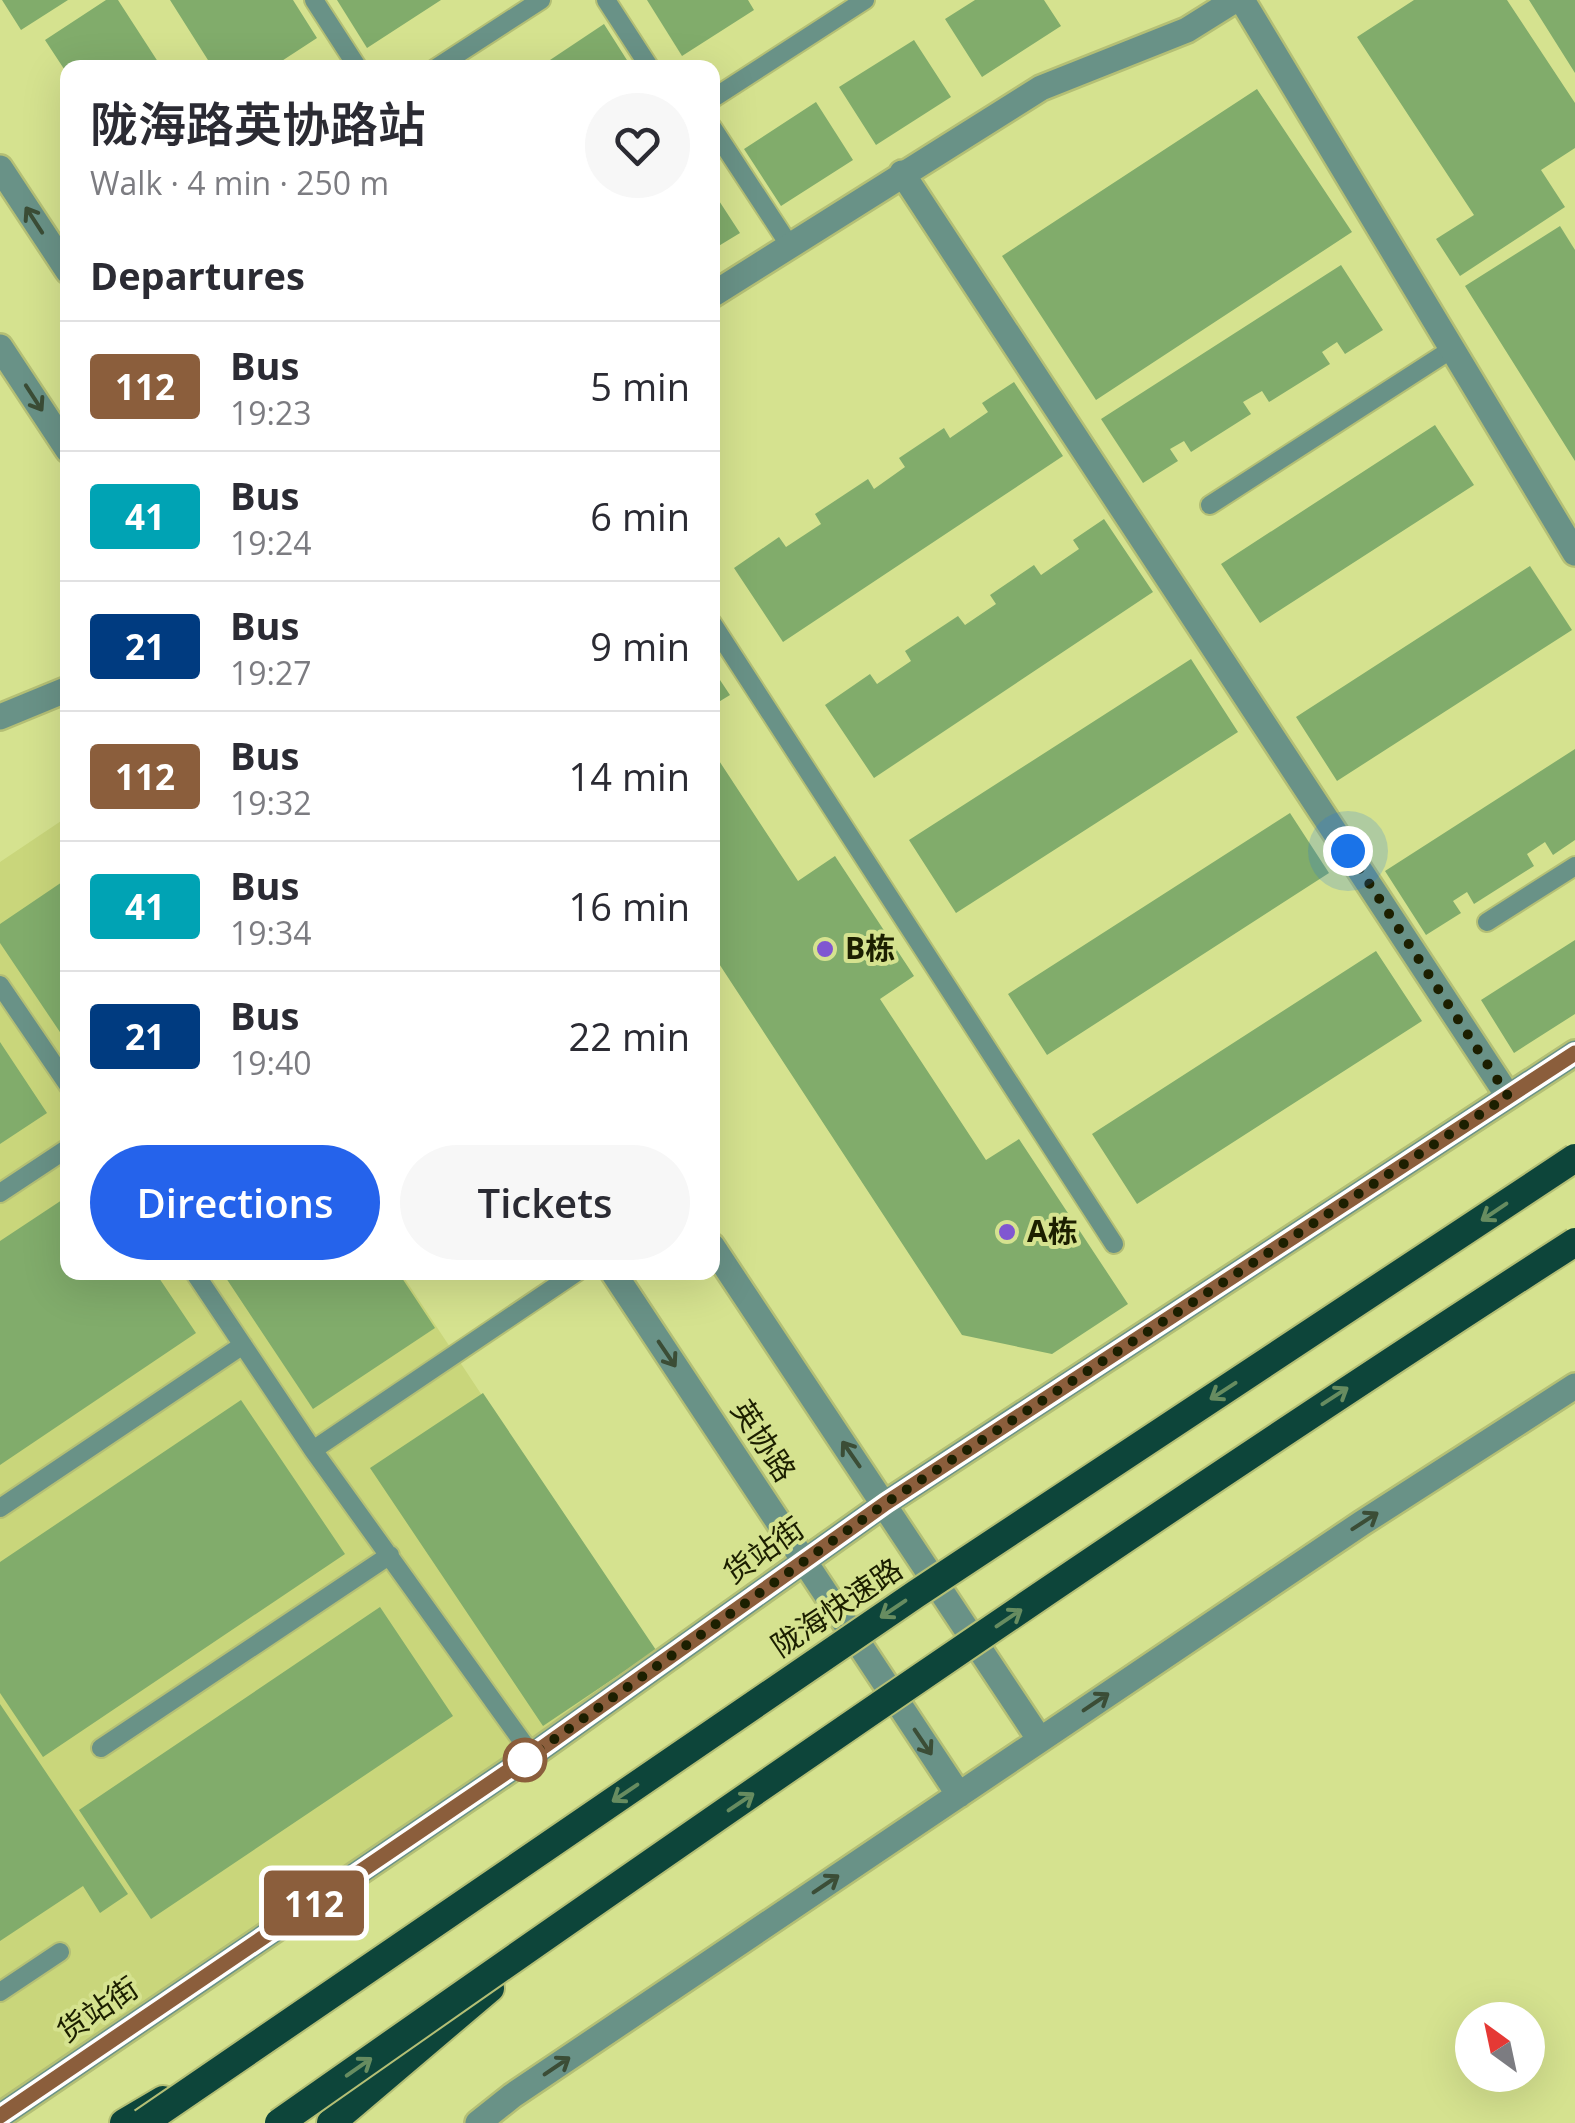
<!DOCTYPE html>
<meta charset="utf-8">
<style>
body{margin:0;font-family:"Open Sans","Noto Sans SC",sans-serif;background:#f7f7f7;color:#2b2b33;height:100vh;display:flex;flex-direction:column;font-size:38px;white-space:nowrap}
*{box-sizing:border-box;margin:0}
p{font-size:32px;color:#7c7c81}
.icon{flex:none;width:55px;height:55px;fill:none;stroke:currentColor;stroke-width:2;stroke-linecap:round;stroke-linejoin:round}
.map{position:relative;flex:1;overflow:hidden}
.sheet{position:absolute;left:60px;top:60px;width:660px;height:1220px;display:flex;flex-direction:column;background:#fff;border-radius:20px;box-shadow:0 10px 40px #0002}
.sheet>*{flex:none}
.badge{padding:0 20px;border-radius:8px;font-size:35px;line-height:65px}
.needle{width:65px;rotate:327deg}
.tools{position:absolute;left:1455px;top:2002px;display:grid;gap:20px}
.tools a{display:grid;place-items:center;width:90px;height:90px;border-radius:50%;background:#fff;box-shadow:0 10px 40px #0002;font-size:50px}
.you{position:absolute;width:50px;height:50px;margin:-25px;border:8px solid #fff;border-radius:50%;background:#1a73e8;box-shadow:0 0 0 15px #1a73e833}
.map>.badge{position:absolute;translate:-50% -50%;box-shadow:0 0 0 5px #fff}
h2{padding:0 30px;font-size:38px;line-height:90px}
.round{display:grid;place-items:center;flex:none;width:105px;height:105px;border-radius:52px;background:#f7f7f7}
.summary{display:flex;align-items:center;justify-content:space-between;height:170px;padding:0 30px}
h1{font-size:48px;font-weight:600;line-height:75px}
.button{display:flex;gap:20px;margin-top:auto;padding:20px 30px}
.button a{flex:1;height:115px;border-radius:60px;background:#2563eb;color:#fff;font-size:40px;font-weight:600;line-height:115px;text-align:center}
.button a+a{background:#f7f7f7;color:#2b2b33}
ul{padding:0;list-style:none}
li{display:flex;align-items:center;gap:30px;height:130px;padding:0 30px;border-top:2px solid #e1e1e2}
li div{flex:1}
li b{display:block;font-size:38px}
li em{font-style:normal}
li .badge{min-width:110px;font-weight:700;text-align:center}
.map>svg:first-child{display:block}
.built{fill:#c9d67b}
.building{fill:#81ac6b}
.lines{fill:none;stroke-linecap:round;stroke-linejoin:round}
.service-casing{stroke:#b4bf75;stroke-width:22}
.minor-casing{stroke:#b4bf75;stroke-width:30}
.tertiary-casing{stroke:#b4bf75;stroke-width:30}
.trunk-casing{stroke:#b4bf75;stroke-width:32}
.service{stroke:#699287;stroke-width:18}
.minor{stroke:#699287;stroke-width:25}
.tertiary{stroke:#699287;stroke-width:25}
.trunk{stroke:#0d453a;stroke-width:28}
.trunk-bridge-casing{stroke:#b4bf75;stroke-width:32;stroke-linecap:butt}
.trunk-bridge{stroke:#0d453a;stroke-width:28}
.oneway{stroke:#3b4d36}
.oneway2{stroke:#678c60}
.line-casing{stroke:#fff;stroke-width:22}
.line{stroke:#8b5e3c;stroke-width:15}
.walk{stroke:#1c1f00;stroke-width:10;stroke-dasharray:0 18}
.poi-dot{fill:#8057d1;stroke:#d5e28f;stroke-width:4}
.stop-dot{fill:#fff;stroke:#8b5e3c;stroke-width:5}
.labels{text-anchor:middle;stroke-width:8;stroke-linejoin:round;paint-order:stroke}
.poi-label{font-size:30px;font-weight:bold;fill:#1c1f00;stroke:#d5e28f;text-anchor:start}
.street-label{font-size:30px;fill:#1c1f00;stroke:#d5e28f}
</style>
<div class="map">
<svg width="1575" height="2123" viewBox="0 0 1575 2123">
<rect width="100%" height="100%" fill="#d5e28f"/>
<path class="built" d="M67 817 68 1272 401 1273 657 1660 0 2114V862Z"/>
<path class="building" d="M2 0H68L21 30Z
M106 0H118L162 68H68V75L45 40Z
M170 0H293L317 38 271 68H213Z
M337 0H441L367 48Z
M647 0H748L754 10 682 56Z
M975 0H1044L1061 26 982 77 945 19Z
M1414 0H1507L1575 103V148L1541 170 1565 207 1460 276 1436 239 1474 215 1357 37Z
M1529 0H1575V73Z
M604 24 632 68H538Z
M914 40 951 97 876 145 839 87Z
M1257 89 1352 232 1096 400 1002 256Z
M816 102 853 160 781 206 744 149Z
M712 190 740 233 712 250Z
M1560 226 1575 250V461L1465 286Z
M1341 265 1383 330 1345 354 1337 342 1322 352 1330 364 1269 402 1262 391 1243 402 1251 414 1191 452 1184 441 1170 449 1178 461 1143 483 1101 419Z
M1014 382 1063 456 783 642 734 568 779 537 786 547 821 524 815 514 868 479 874 489 905 467 899 458 944 428 950 438 988 412 982 403Z
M1435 425 1474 485 1260 623 1221 564Z
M1104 519 1153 592 874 778 825 705 870 674 877 684 911 661 905 651 958 616 965 625 996 604 990 595 1034 565 1041 575 1079 549 1073 540Z
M1530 566 1572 630 1337 781 1296 717Z
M1191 659 1238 732 956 913 909 840Z
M712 668 730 695 712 706Z
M1575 749V840L1553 855 1545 842 1527 854 1534 866 1474 904 1467 892 1453 901 1461 913 1426 935 1385 871Z
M712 750 798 881 835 856 914 976 880 999 986 1160 1019 1139 1128 1304 1052 1354 962 1335 712 953Z
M1290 813 1329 873 1047 1055 1008 994Z
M68 878V1044L0 943V924Z
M1575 940V1014L1514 1053 1481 1000Z
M1376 951 1422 1021 1137 1204 1092 1134Z
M0 1042 47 1113 0 1144Z
M68 1196V1272H155L196 1333 0 1465V1241Z
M222 1272H398L435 1328 313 1409Z
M483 1393 656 1650 543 1726 370 1468Z
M241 1400 345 1554 43 1757 0 1693V1562Z
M380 1607 453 1716 151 1919 79 1810Z
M0 1704 128 1894 100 1913 83 1886 0 1941Z"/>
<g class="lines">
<g class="service-casing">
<path id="service" d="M314 0 358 68
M606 0 650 68
M436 68 541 0
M712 99 865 0
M712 127 790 246
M1210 505 1452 349
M712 623 1114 1244
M1487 922 1575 866
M0 985 68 1085
M0 1193 68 1148
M194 1272 313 1450 532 1755
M313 1450 577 1272
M0 1508 243 1345
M101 1748 390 1555
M0 1992 60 1952"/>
</g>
<g class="minor-casing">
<path id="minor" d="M1242 0 1575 553
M902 173 1508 1096
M712 295 1041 88 1187 30 1235 0
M0 717 68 689"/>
</g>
<g class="tertiary-casing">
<path id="tertiary" d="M0 168 68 271
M0 347 68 450
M712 1246 1040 1740
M613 1272 959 1795
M0 2116 532 1755 886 1503 1575 1053
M478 2123 512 2096 1362 1523 1575 1386"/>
</g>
<g class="trunk-casing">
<path id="trunk" d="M124 2123 163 2100
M331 2123 490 1988"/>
</g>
<use href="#service" class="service"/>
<use href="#minor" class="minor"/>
<use href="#tertiary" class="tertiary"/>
<use href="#trunk" class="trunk"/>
<g class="trunk-bridge-casing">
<path id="trunk-bridge" d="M143 2123 916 1594 1575 1158
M279 2123C706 1823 1136 1525 1575 1242"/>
</g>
<use href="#trunk-bridge" class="trunk-bridge"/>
</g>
<defs><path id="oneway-shaft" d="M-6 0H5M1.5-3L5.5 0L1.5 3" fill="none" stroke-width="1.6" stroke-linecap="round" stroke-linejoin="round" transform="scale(2.5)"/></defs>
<g class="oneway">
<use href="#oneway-shaft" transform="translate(34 220) rotate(-123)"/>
<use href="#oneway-shaft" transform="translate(34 398) rotate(57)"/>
<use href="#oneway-shaft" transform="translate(667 1354) rotate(56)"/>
<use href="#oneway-shaft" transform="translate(851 1454) rotate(-125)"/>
<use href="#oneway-shaft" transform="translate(1365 1521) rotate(-33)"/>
<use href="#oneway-shaft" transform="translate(1096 1702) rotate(-34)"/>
<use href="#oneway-shaft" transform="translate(923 1742) rotate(56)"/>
<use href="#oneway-shaft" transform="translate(826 1884) rotate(-34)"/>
<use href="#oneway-shaft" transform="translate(557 2066) rotate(-34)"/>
</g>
<g class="oneway2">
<use href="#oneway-shaft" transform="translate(1494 1212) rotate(146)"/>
<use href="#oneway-shaft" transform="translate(1223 1391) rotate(147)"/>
<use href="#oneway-shaft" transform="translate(1335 1396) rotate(-33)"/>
<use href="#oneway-shaft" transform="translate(893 1609) rotate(146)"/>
<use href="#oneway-shaft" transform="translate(1009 1618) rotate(-34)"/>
<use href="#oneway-shaft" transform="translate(625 1793) rotate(146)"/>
<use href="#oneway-shaft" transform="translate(741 1802) rotate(-34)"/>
<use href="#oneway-shaft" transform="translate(359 2067) rotate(-35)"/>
</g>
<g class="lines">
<g class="line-casing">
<path id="line" d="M0 2116 532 1755 886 1503 1575 1053"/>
</g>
<use href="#line" class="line"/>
<path class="walk" d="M525 1760 886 1503 1508 1096 1348 851"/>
</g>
<g class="poi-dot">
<circle cx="825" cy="949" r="10"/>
<circle cx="1007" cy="1232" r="10"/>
</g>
<circle class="stop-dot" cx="525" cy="1760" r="20"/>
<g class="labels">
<g class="poi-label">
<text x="845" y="959">B栋</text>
<text x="1027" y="1242">A栋</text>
</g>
<g class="street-label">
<text transform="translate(763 1441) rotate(57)" y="10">英协路</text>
<text transform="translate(764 1551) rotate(-35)" y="10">货站街</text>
<text transform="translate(837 1608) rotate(-34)" y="10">陇海快速路</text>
<text transform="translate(98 2010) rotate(-34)" y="10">货站街</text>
</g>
</g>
</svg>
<div class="tools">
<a><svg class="needle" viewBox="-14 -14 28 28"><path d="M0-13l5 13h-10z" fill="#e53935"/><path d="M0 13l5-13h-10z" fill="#7c7c81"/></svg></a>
</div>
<div class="you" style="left:1348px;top:851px"></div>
<b class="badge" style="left:314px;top:1903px;background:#8b5e3c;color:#fff">112</b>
<section class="sheet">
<div class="summary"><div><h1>陇海路英协路站</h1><p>Walk · 4 min · 250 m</p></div><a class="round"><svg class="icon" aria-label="heart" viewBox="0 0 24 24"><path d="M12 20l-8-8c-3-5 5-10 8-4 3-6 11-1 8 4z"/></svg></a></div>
<h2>Departures</h2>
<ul>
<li><span class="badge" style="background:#8b5e3c;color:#fff">112</span><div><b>Bus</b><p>19:23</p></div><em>5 min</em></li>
<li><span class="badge" style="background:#00a3b4;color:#fff">41</span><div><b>Bus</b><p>19:24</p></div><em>6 min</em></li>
<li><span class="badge" style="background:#003b80;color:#fff">21</span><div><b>Bus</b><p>19:27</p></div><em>9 min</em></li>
<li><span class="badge" style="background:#8b5e3c;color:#fff">112</span><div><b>Bus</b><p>19:32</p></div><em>14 min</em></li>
<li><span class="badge" style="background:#00a3b4;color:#fff">41</span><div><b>Bus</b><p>19:34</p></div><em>16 min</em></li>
<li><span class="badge" style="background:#003b80;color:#fff">21</span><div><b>Bus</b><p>19:40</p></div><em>22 min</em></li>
</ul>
<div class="button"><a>Directions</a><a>Tickets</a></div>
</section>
</div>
